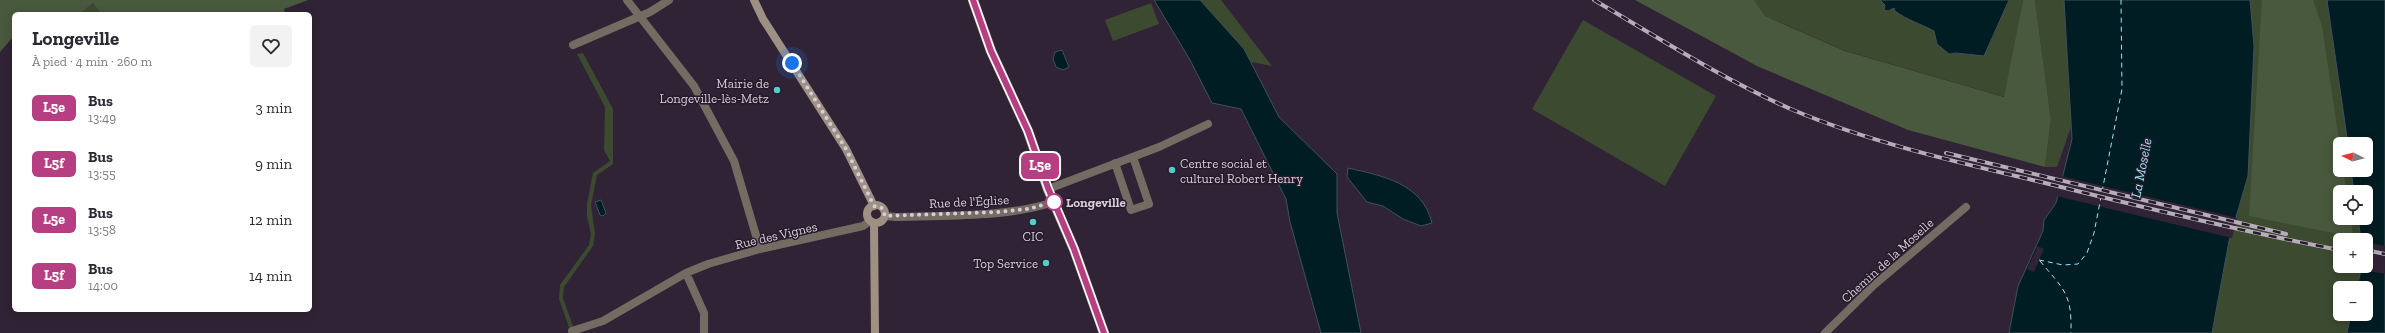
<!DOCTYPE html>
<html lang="fr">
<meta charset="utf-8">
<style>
body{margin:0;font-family:"Zilla Slab",serif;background:#f2f2f3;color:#2b2b33;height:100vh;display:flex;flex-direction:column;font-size:15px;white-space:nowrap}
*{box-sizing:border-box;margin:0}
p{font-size:13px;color:#7c7c81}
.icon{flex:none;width:22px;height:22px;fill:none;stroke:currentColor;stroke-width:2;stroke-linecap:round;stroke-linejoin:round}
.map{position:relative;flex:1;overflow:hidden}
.drawer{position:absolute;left:12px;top:12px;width:300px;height:300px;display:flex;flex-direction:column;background:#fff;border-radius:6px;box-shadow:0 2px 10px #0003}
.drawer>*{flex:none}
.badge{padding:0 8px;border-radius:6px;font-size:14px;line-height:26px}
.needle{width:26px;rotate:276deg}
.controls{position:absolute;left:2333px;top:137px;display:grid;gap:8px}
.controls a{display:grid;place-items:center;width:40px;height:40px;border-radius:6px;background:#fff;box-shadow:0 2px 10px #0003;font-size:20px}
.you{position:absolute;width:20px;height:20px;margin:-10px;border:3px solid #fff;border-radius:50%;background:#1a73e8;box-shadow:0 0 0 6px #1a73e833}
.map>.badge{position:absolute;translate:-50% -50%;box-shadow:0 0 0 2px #fff}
.round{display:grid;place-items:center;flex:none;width:42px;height:42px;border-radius:6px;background:#f2f2f3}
.summary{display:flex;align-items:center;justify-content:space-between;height:68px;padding:0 20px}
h1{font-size:19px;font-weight:700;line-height:30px}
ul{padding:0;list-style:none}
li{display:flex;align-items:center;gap:12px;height:56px;padding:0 20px}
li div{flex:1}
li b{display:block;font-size:15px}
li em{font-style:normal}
li .badge{min-width:44px;font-weight:700;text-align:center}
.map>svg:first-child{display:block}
.green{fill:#3c4b30}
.forest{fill:#49593d}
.water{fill:#001d23;stroke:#40525a}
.pier{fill:#302335}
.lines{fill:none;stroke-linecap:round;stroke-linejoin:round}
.ferry{stroke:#9ae6f5;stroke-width:1;stroke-dasharray:5 4;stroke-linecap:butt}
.street{stroke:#746b63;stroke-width:8}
.secondary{stroke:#9f9084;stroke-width:8}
.primary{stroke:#c0ad9d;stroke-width:10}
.rail-casing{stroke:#b7adba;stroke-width:4}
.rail{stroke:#261a2b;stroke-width:2.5;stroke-dasharray:8;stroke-linecap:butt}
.line-casing{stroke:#fff;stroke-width:9}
.line{stroke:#b63f82;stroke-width:6}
.walk{stroke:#d7ceda;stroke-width:4;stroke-dasharray:0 7.2}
.poi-dot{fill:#53cdcb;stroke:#261a2b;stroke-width:1.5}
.stop-dot{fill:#fff;stroke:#b63f82;stroke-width:2}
.labels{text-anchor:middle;stroke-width:3;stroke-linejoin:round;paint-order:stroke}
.poi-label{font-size:13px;fill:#d7ceda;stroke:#261a2b;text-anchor:end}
.street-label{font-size:13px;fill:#d7ceda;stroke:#261a2b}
.stop-label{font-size:13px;font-weight:bold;fill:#d7ceda;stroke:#261a2b;text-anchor:start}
.water-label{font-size:14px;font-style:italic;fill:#9ae6f5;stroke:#261a2b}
</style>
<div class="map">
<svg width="2385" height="333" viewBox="0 0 2385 333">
<rect width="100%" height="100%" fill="#302335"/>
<path class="green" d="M1200 0H1221L1272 66 1251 62 1244 49Z
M1754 0H1880L1885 5 1895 8V11C1907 20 1921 24 1934 31L1937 44 1949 54H1980L1989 46 2009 0H2023L2005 97 1846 51 1765 16Z
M2035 0H2064L2071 127 2057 167H2045L2051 120Z
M2250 0H2327L2348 144H2340V170H2351L2354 192H2340V218H2358L2361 240H2340V266H2362L2357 288H2340V314H2351L2347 333H2212L2229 241 2248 176 2254 46Z
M93 3 101 14H80Z
M1151 3 1159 24 1113 41 1105 20Z
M1583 20 1716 96 1665 186 1532 109Z
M583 53 613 109V164L597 175 591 205 595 234 593 246 564 287 563 298 575 332 571 333 559 299 560 285 589 245 591 234 587 216V204L593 173 610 161 604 150 605 107 577 54Z"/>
<path class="forest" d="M0 0H308L284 9 285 14H101L93 3 80 14H14V36L0 52Z
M1635 0H1754L1765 16 1845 51 2004 97 2023 0H2035L2051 120 2045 167 1908 130 1757 66Z
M2262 0H2313L2322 26 2340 147V170H2343L2347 192H2340V218H2351L2353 237 2249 216Z"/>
<path class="water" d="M1154 0H1200L1244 49 1279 117 1337 174V213L1361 333H1321L1290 222 1286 199 1241 109 1212 103 1190 60Z
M1880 0H2009L1984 56 1956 53 1949 54 1937 44 1934 31C1921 24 1907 20 1895 11L1894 8 1888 11 1884 10 1885 5Z
M2064 0H2250L2254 46 2248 176 2229 241 2212 333H2009L2018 286 2043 231 2044 220 2056 203 2072 139Z
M2327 0H2385V333H2347L2351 314H2366V288H2357L2362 266H2366V240H2361L2358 218H2366V192H2354L2351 170H2366V144H2348Z
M1062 50 1069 67 1063 70 1056 67 1053 59 1055 52Z
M1348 168C1383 176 1422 183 1432 223L1421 226 1403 219 1383 206 1367 202 1347 177Z
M601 200 606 213 603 216 600 215 595 202Z"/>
<path class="pier" d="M2061 176 2237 218 2232 238 2056 196Z
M2366 242 2385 246V274L2359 269 2360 266H2366Z
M2038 246 2044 249 2034 272 2027 269Z"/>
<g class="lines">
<path class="ferry" d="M2039 260 2063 265 2078 264 2087 253 2094 233 2122 89 2121 0
M2040 261C2064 290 2072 293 2071 333"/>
<path class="street" d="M627 0 694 86 734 161 760 249
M573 45 650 12 669 0
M1115 163 1131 210 1149 204 1133 157
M1048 189 1159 147 1208 124
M885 216 896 217C948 215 1004 218 1054 202
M686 273 704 313V333
M572 331 603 321 686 273 708 264 760 249 863 226 870 221
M1825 333 1874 285 1966 207"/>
<path class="secondary" d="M754 0 763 19 846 149 874 206
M867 214a9 9 0 1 1 18 0a9 9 0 1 1-18 0Z
M874 223 875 333"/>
<path class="primary" d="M973 0 991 51 1028 131 1048 189 1074 249 1104 333"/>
<g class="rail-casing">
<path id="rail" d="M1594 0C1659 38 1724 80 1793 110 1872 143 1957 162 2041 182 2141 207 2240 231 2340 250
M1946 153 2286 234
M2366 250 2385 254"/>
</g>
<use href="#rail" class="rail"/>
</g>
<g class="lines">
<g class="line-casing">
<path id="line" d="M973 0 991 51 1028 131 1048 188 1074 249 1104 333"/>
</g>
<use href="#line" class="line"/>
<path class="walk" d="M792 63 846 149 874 206 882 208 885 216 997 212 1028 209 1054 202"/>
</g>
<g class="poi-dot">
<circle cx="777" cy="90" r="4"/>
<circle cx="1172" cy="170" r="4"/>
<circle cx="1033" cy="222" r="4"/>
<circle cx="1046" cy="263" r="4"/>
</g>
<circle class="stop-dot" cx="1054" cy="202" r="8"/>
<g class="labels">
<g class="poi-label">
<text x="769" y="88">Mairie de<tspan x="769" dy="15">Longeville-lès-Metz</tspan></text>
<text x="1180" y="168" text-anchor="start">Centre social et<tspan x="1180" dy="15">culturel Robert Henry</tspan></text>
<text x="1033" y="241" text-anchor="middle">CIC</text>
<text x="1038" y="268">Top Service</text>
</g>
<g class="street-label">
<text transform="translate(969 201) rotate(-3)" y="5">Rue de l'Église</text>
<text transform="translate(776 235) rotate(-13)" y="5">Rue des Vignes</text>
<text transform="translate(1887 260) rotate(-42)" y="5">Chemin de la Moselle</text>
</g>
<g class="stop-label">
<text x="1066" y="207">Longeville</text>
</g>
<g class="water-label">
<text transform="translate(2141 168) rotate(-79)" y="5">La Moselle</text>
</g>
</g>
</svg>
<div class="controls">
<a><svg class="needle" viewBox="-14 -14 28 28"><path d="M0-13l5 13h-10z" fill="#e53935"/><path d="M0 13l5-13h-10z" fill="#7c7c81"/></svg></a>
<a><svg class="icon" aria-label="locate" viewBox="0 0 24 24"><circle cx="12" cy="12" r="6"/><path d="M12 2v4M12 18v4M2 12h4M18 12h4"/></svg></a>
<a>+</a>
<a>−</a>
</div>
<div class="you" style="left:792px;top:63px"></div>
<b class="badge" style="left:1040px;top:166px;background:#b63f82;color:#fff">L5e</b>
<section class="drawer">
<div class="summary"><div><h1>Longeville</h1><p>À pied · 4 min · 260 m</p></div><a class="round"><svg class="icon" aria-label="heart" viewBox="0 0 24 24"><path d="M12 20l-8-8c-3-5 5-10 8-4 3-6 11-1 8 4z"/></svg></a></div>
<ul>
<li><span class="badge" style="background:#b63f82;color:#fff">L5e</span><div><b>Bus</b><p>13:49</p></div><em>3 min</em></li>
<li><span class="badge" style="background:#b63f82;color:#fff">L5f</span><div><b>Bus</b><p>13:55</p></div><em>9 min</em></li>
<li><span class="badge" style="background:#b63f82;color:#fff">L5e</span><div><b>Bus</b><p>13:58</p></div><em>12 min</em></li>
<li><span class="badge" style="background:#b63f82;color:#fff">L5f</span><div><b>Bus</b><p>14:00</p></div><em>14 min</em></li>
</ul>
</section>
</div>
